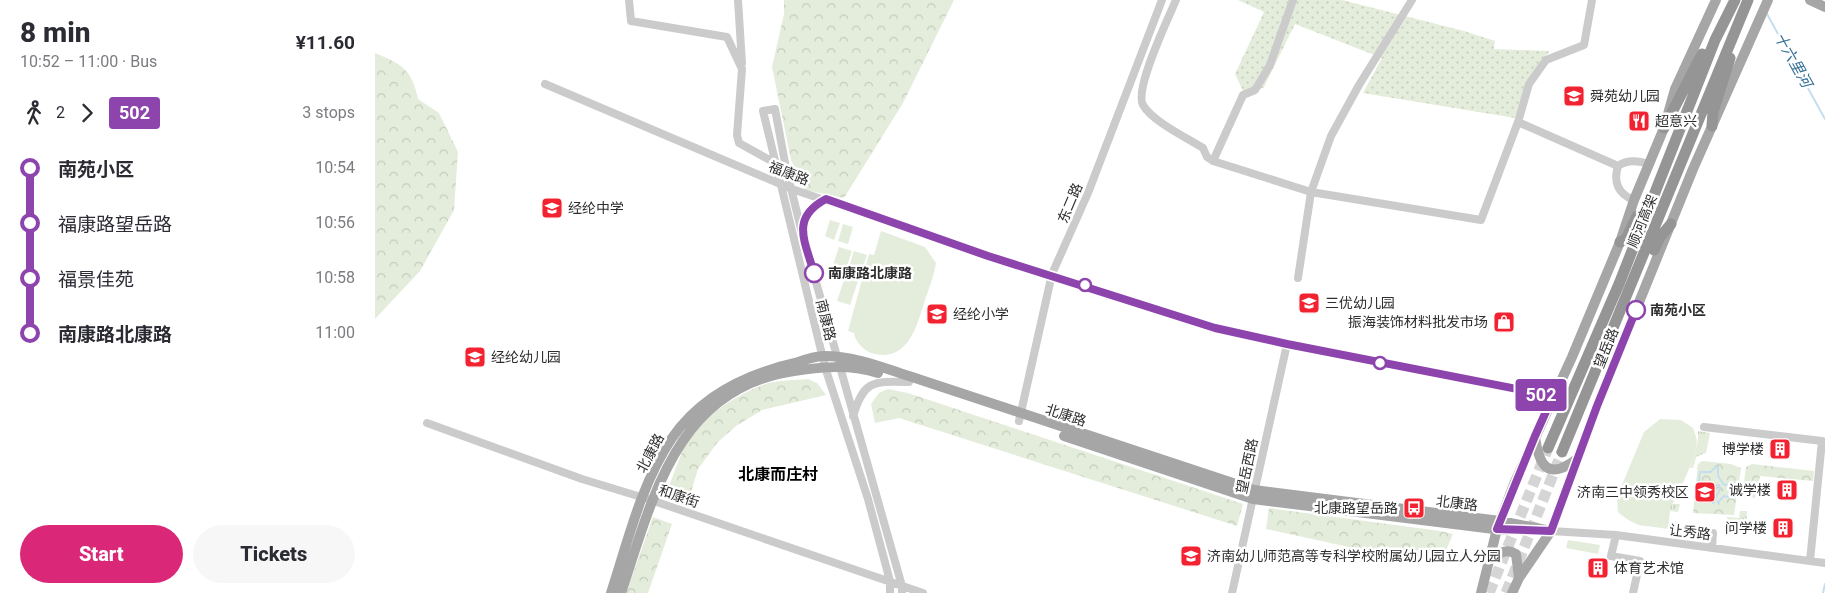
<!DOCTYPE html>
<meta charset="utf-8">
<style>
body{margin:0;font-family:Roboto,"Noto Sans SC",sans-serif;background:#f7f7f7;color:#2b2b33;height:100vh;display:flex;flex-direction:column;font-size:19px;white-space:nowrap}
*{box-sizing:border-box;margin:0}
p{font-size:16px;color:#7c7c81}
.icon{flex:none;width:28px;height:28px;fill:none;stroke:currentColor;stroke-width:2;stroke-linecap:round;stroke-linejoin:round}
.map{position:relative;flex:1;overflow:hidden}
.drawer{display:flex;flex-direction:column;background:#fff;width:375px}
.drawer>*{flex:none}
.badge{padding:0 10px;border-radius:4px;font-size:18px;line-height:32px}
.map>.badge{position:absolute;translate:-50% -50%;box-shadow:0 0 0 2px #fff}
.legs{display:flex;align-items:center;gap:8px;height:55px;padding:0 20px;font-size:16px}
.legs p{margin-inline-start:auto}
.summary{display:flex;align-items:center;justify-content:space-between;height:85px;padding:0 20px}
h1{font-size:28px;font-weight:800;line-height:38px}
.cta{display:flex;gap:10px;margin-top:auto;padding:10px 20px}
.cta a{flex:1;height:58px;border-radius:30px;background:#db2777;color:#fff;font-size:20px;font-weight:800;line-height:58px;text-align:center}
.cta a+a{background:#f7f7f7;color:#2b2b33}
ul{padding:0 20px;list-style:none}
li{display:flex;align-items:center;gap:18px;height:55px;font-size:19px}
li i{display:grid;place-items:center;width:8px;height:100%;margin:0 6px;background:currentColor}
li i::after{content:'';width:12px;height:12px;margin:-6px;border:4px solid;border-radius:50%;background:#fff}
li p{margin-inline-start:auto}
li:first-child i{background:linear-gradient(#0000 50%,currentColor 0)}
li:last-child i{background:linear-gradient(currentColor 50%,#0000 0)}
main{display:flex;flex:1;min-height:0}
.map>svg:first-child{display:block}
.grass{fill:url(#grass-tufts)}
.forest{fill:url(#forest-crowns)}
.garden{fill:url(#garden-dots)}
.pitch{fill:#e4eddb}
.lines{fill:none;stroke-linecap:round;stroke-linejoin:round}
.stream{stroke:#c5deee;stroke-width:2}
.highway-tunnel{stroke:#d5d5d5;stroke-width:11;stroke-dasharray:11 5.5;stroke-linecap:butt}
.minor{stroke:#cbcbcb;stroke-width:8}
.major{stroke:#a6a6a6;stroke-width:10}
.highway{stroke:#959595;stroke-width:11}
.line-1-casing{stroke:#fff;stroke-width:11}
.line-1{stroke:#8e44ad;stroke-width:8}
.stop-1-dot{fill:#fff;stroke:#8e44ad;stroke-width:2.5}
.labels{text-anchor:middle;stroke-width:5;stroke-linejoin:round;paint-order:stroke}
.poi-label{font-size:14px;fill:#2e2e2e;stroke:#fff;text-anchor:start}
.street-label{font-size:14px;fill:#2e2e2e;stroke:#fff}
.stop-label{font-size:14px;font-weight:bold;fill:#2e2e2e;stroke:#fff;text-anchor:start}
.water-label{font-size:15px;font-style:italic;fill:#367197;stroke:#fff}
.quarter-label{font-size:16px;font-weight:bold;fill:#000;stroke:#fff}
</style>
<main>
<section class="drawer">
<div class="summary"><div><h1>8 min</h1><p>10:52 – 11:00 · Bus</p></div><b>¥11.60</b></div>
<div class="legs"><svg class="icon" aria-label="walk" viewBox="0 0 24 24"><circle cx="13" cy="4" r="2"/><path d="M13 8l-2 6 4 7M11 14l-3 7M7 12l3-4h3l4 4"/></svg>2<svg class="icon" aria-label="forward" viewBox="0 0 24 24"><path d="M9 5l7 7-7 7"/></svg><b class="badge" style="background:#8e44ad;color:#fff">502</b><p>3 stops</p></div>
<ul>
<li><i style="color:#8e44ad"></i><b>南苑小区</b><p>10:54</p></li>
<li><i style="color:#8e44ad"></i><span>福康路望岳路</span><p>10:56</p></li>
<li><i style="color:#8e44ad"></i><span>福景佳苑</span><p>10:58</p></li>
<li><i style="color:#8e44ad"></i><b>南康路北康路</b><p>11:00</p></li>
</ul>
<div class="cta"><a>Start</a><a>Tickets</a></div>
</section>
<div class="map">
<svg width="1450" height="593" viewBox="0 0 1450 593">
<defs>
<pattern id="grass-tufts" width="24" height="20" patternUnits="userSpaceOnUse" patternTransform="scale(1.25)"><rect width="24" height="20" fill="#e4eddb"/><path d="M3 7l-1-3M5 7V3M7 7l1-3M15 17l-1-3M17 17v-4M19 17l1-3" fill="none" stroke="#c4ccbc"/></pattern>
<pattern id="forest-crowns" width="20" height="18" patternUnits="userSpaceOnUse" patternTransform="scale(1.25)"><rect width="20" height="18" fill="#e4eddb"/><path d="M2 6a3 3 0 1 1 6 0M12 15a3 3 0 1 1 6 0" fill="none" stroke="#c4ccbc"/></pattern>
<pattern id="garden-dots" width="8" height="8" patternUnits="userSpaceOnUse" patternTransform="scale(1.25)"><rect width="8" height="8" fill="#e4eddb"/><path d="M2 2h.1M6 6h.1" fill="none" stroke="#c4ccbc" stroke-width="1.8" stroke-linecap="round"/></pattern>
</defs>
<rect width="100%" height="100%" fill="#fff"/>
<path class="grass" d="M1323 431 1335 433 1331 453 1321 457 1318 468H1315L1323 441Z
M1297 504H1305L1303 512 1295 511 1293 529 1272 526 1281 524Z
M1365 511H1372L1371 536 1366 535V527L1352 526V517L1364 518Z"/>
<path class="forest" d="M409 0H579L528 103 469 198 430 190 416 160 397 67 409 14Z
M0 53C27 64 37 70 43 99L64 113 83 152 79 210 45 271 0 319Z
M433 379 442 383 451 395 387 410 361 426 342 443 323 469 313 502 293 489C300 471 306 450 318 433 331 414 372 389 394 383 407 380 420 380 433 379Z
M513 389 533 393 868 504 862 526 524 418 500 423 496 404 504 393Z
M1327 461 1356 464 1366 468 1359 515 1318 513 1323 464Z
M1377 464 1439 471 1438 481 1385 476 1380 498 1367 497 1371 467Z
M894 508 1065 531 1078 534 1066 562 1006 554 891 529Z
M278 517 297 524 273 593H251Z"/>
<path class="garden" d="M863 0H967L1089 31 1120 41 1119 49 1175 51C1153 74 1149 89 1140 118L988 93 1007 58 920 24 889 87 871 97 860 74 889 12Z"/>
<path class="pitch" d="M455 220 465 223 459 240 450 236Z
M468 224 478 227 473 244 463 241Z
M506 231 550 247 561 263C559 276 554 288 550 300 542 326 533 364 496 353 488 350 480 341 479 333L473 331 494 254 499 255Z
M464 247 477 251 469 275 456 271Z
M479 251 492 255 484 279 471 275Z
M470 277 483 281 475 305 462 301Z
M1285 419 1306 420 1318 428C1319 432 1322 438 1322 442 1320 460 1296 516 1281 524 1268 531 1252 520 1243 512L1242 497 1269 432Z
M1193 540 1225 545 1223 554 1191 548Z"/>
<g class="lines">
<path class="stream" d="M1392 14 1450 119
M1338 503 1345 489 1344 485 1326 489 1323 487 1325 472H1336L1340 467H1343V476L1349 485 1361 483V496L1358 498 1349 496 1343 502 1344 504
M1448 593 1450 584"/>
<path class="highway-tunnel" d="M1114 593 1173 448
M1131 593 1187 452"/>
<path class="minor" d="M254 0 256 21 352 37 367 69 362 135 364 143 402 164
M363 0 367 63
M801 0C793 19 759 89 768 105 777 121 812 138 828 148L832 157 838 161
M918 0 895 65 880 90 868 95 838 161 936 192 923 278
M1037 0 984 85 956 136 936 192 1106 220 1143 122 1243 166
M170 84 417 189 613 256 840 328 912 344 1178 397
M1143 122 1154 84 1171 60 1209 45 1217 0
M1259 200C1243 194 1238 182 1243 166 1253 159 1264 161 1275 164
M426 229 431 214 451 199
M478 416C489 380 498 381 534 382
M644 421 677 274 713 193 787 0
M52 423 207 479 276 500 548 593
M1329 427 1447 441 1435 561
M1176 531 1241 535 1450 563
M1241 535 1236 556 1265 561 1258 593
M1337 548 1338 533
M515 593V581L493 499 450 367 388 111 400 109 411 168 426 229 527 586V593
M857 593 912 344"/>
<path class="major" d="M1435 0 1450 7
M689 436 878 499 1119 529 1145 530
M1160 437C1164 466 1173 481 1202 459
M1116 558C1125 553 1131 548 1141 554L1144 578
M236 593C253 541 266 484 297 438 326 396 371 374 420 363 429 360 440 356 449 356 479 356 506 367 534 376L879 490 1125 521 1176 531
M246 593C278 497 302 388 419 371 446 367 476 364 503 373
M1106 593 1122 529 1139 484 1197 357 1245 242 1259 200 1289 128 1300 89 1341 0
M1137 593 1144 578 1176 531 1222 406 1318 169 1393 0"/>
<path class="highway" d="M1337 126 1338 112 1355 58
M1289 128 1327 54
M1245 242 1251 239 1262 216
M1279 250 1285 237 1296 224
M1173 448 1244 284 1340 40 1360 0
M1187 452 1373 0"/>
</g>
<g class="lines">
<g class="line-1-casing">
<path id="line-1" d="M439 273C430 241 415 218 451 199L613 256 840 328 912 344 1178 396 1160 436 1122 529 1176 531 1222 406 1261 310"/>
</g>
<use href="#line-1" class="line-1"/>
</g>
<defs>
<g id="school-square" transform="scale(1.125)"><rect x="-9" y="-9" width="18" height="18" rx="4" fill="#f32231" stroke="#fff"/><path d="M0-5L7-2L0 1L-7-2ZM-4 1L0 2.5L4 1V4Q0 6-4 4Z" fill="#fff"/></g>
<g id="restaurant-square" transform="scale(1.125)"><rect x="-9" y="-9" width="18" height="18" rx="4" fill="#f32231" stroke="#fff"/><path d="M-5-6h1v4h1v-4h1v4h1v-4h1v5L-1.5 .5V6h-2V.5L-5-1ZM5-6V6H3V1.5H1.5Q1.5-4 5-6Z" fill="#fff"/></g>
<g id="shop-square" transform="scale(1.125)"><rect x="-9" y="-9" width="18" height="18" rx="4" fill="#f32231" stroke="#fff"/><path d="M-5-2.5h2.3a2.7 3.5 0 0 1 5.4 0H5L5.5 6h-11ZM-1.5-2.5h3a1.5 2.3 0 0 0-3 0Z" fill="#fff"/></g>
<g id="building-square" transform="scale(1.125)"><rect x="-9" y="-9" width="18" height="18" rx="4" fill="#f32231" stroke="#fff"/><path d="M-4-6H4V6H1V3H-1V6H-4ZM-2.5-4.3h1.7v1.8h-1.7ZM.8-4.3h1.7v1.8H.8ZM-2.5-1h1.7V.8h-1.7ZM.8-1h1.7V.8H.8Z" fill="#fff"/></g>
<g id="bus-square" transform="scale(1.125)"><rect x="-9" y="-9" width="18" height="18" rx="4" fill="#f32231" stroke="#fff"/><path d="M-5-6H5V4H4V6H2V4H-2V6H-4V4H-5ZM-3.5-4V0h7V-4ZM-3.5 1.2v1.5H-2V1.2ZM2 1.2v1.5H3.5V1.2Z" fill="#fff"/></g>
</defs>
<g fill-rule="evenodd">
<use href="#school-square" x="1199" y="96"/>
<use href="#restaurant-square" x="1264" y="121"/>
<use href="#school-square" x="177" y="208"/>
<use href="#school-square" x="934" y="303"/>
<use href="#school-square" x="562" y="314"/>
<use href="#shop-square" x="1129" y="322"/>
<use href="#school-square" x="100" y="357"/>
<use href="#building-square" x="1405" y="449"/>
<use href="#building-square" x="1412" y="490"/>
<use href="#school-square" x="1330" y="492"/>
<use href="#bus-square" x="1039" y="508"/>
<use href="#building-square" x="1408" y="528"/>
<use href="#school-square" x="816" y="556"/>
<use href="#building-square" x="1223" y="568"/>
</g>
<g class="stop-1-dot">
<circle cx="439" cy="273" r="9"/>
<circle cx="710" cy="285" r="6"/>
<circle cx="1261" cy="310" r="9"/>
<circle cx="1005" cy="363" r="6"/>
</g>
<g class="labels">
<g class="poi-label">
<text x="1215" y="101">舜苑幼儿园</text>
<text x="1280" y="126">超意兴</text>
<text x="193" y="213">经纶中学</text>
<text x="950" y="308">三优幼儿园</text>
<text x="578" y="319">经纶小学</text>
<text x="1113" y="327" text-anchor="end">振海装饰材料批发市场</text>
<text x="116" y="362">经纶幼儿园</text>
<text x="1389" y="454" text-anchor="end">博学楼</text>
<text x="1396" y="495" text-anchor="end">诚学楼</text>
<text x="1314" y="497" text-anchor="end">济南三中领秀校区</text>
<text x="1023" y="513" text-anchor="end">北康路望岳路</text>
<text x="1392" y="533" text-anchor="end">问学楼</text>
<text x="832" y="561">济南幼儿师范高等专科学校附属幼儿园立人分园</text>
<text x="1239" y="573">体育艺术馆</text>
</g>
<g class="street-label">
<text transform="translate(414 173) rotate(21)" y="5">福康路</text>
<text transform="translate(695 203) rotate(-67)" y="5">东二路</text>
<text transform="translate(1267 221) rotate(-68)" y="5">顺河高架</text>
<text transform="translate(451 320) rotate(76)" y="5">南康路</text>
<text transform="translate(1231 348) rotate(-68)" y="5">望岳路</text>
<text transform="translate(691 415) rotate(18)" y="5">北康路</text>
<text transform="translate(275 453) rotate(-62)" y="5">北康路</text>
<text transform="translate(872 466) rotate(-78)" y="5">望岳西路</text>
<text transform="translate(304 496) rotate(19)" y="5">和康街</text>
<text transform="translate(1082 503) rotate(7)" y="5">北康路</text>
<text transform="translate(1315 532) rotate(7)" y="5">让秀路</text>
</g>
<g class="stop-label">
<text x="453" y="278">南康路北康路</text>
<text x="1275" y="315">南苑小区</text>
</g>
<g class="water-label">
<text transform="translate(1418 60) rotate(61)" y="5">十六里河</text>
</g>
<g class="quarter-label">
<text x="403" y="480">北康而庄村</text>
</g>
</g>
</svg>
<b class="badge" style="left:1166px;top:395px;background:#8e44ad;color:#fff">502</b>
</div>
</main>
